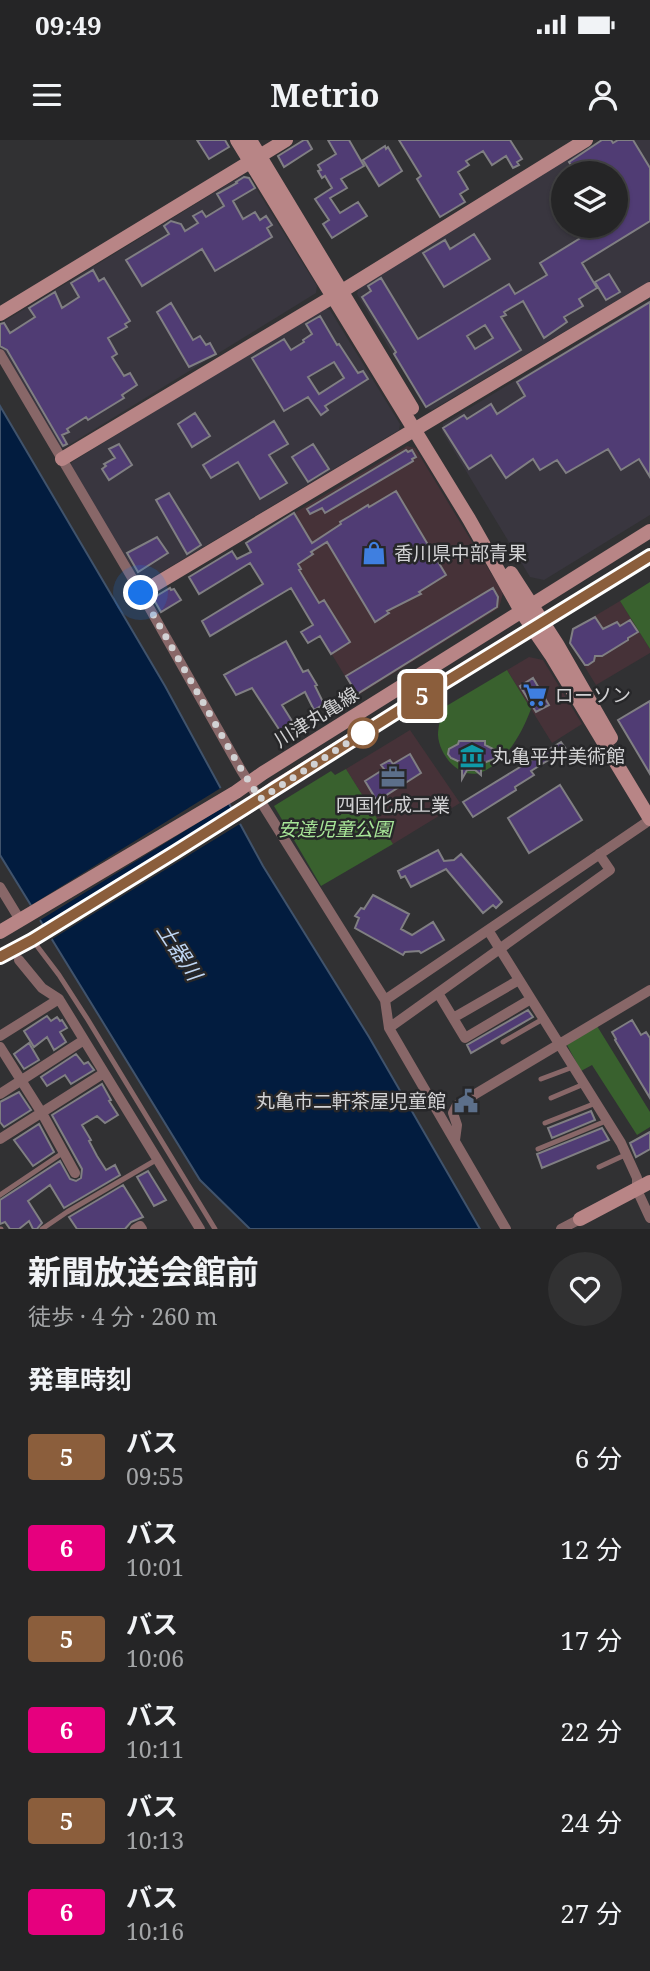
<!DOCTYPE html>
<html lang="ja">
<meta charset="utf-8">
<style>
body{margin:0;font-family:"Noto Serif","Noto Sans JP",serif;background:#313132;color:#f1f3f6;height:100vh;display:flex;flex-direction:column;font-size:26px;white-space:nowrap}
*{box-sizing:border-box;margin:0}
p{font-size:23px;color:#a3a5a7}
.icon{flex:none;width:38px;height:38px;fill:none;stroke:currentColor;stroke-width:2;stroke-linecap:round;stroke-linejoin:round}
.map{position:relative;height:1089px;overflow:hidden}
.sheet{display:flex;flex-direction:column;background:#252526;flex:1}
.sheet>*{flex:none}
.badge{padding:0 14px;border-radius:5px;font-size:24px;line-height:46px}
.controls{position:absolute;left:551px;top:21px;display:grid;gap:14px}
.controls a{display:grid;place-items:center;width:77px;height:77px;border-radius:50%;background:#252526;box-shadow:0 2px 5px #0004,0 0 0 2px #424243;font-size:35px}
.you{position:absolute;width:35px;height:35px;margin:-18px;border:5px solid #fff;border-radius:50%;background:#1a73e8;box-shadow:0 0 0 10px #1a73e833}
.map>.badge{position:absolute;translate:-50% -50%;box-shadow:0 0 0 4px #fff}
h2{padding:0 28px;font-size:26px;line-height:63px}
.round{display:grid;place-items:center;flex:none;width:74px;height:74px;border-radius:37px;background:#313132}
.headline{display:flex;align-items:center;justify-content:space-between;height:119px;padding:0 28px}
h1{font-size:33px;font-weight:700;line-height:52px}
ul{padding:0;list-style:none}
li{display:flex;align-items:center;gap:21px;height:91px;padding:0 28px}
li div{flex:1}
li b{display:block;font-size:26px}
li em{font-style:normal}
li .badge{min-width:77px;font-weight:700;text-align:center}
.status{display:flex;justify-content:space-between;align-items:center;height:49px;padding:0 35px;background:#252526;direction:ltr}
.status svg{height:19px;fill:currentColor}
header{display:flex;justify-content:space-between;align-items:center;height:91px;padding:0 28px;background:#252526;font-size:32px;font-weight:700}
.map>svg:first-child{display:block}
.commercial{fill:#463238}
.built{fill:#39363f;fill-rule:evenodd}
.green{fill:#39612e}
.water{fill:#021c3f;stroke:#40536c;stroke-width:2}
.pier{fill:#313133}
.building{fill:#503c74;stroke:#807f83;stroke-width:2;fill-rule:evenodd}
.lines{fill:none;stroke-linecap:round;stroke-linejoin:round}
.lane{stroke:#886768;stroke-width:5}
.street{stroke:#886768;stroke-width:10}
.secondary{stroke:#b88586;stroke-width:14}
.line-casing{stroke:#fff;stroke-width:16}
.line{stroke:#8b5e3c;stroke-width:10}
.walk{stroke:#d2d2d4;stroke-width:7;stroke-dasharray:0 12.6}
.stop-dot{fill:#fff;stroke:#8b5e3c;stroke-width:3.5}
.labels{text-anchor:middle;stroke-width:5;stroke-linejoin:round;paint-order:stroke}
.poi-label{font-size:19px;fill:#d2d2d4;stroke:#272729;text-anchor:start}
.street-label{font-size:19px;fill:#d2d2d4;stroke:#272729}
.park-label{font-size:19px;font-style:italic;fill:#a7e697;stroke:#272729}
.water-label{font-size:21px;font-style:italic;fill:#bfd6f4;stroke:#272729}
</style>
<div class="status"><b>09:49</b><svg viewBox="0 0 49 12"><path d="M0 12V9h3v3zM5 12V6h3v6zM10 12V3h3v9zM15 12V0h3v12zM26 1h20v11H26zM47 4h2v5h-2z"/></svg></div>
<header><svg class="icon" aria-label="menu" viewBox="0 0 24 24"><path d="M4 6h16M4 12h16M4 18h16"/></svg>Metrio<svg class="icon" aria-label="person" viewBox="0 0 24 24"><circle cx="12" cy="8" r="4"/><path d="M4 21q1-7 8-7t8 7"/></svg></header>
<div class="map">
<svg width="650" height="1089" viewBox="0 0 650 1089">
<rect width="100%" height="100%" fill="#313133"/>
<path class="commercial" d="M407 306 415 308 503 453 499 468 357 556 259 394Z
M620 461 650 509V513L596 545 570 503 573 489Z
M529 517 543 520 582 584 552 603 507 530Z
M410 590 460 663 393 704 346 629Z"/>
<path class="built" d="M600 0H650V141L432 270 425 268 357 154 359 147ZM564 33H616V86H564Z
M243 35 249 37 317 146 316 153 64 308 59 307 0 210V184Z
M650 160V375L544 440 530 437 442 291 443 284Z
M324 168 330 170 400 284 399 290 143 443 139 442 70 327 72 322Z"/>
<path class="green" d="M650 442V509L620 461Z
M507 530 531 569C522 593 507 621 482 632 460 641 439 615 438 595 438 587 441 577 443 568Z
M346 629 393 704 321 746 274 666 331 631 335 635Z
M597 886 650 972V987L637 995 592 925 581 931 567 905Z"/>
<path class="water" d="M0 266 165 546 263 726 369 897 480 1089H250L200 1040 0 715Z"/>
<path class="pier" d="M224 646 232 662 37 782 28 767Z
M236 668 243 682 49 801 41 788Z"/>
<path class="building" d="M197 0H225L229 7 209 19Z
M304 0H307L312 9 284 27 278 16Z
M328 0H349L364 26 341 39 347 48 330 58 340 73 358 62 367 76 332 98 323 84 329 80 315 59 332 48 325 36 322 38 318 31 321 30 318 25 336 14Z
M399 0H510L522 19 517 22 519 25 513 28 506 16 492 25 483 11 466 21 469 25 458 32 468 49 460 54 465 62 440 77 417 39 421 36Z
M602 0H611L613 3 618 0H633L650 28V81L582 123 597 148 579 159 583 166 564 177 567 182 544 198 523 161 504 172 506 175 501 177 521 210 426 267 394 214 396 212 362 157 371 151 368 146 381 138 418 199 509 144 515 154 547 135 540 123 600 86H616V33H576L569 22ZM485 185 493 198 475 209 467 196Z
M385 6 386 9 388 7 402 31 379 46 363 20Z
M244 37 249 38 255 48 233 61 243 79 255 72 260 80 266 76 272 85 267 88 272 97 215 131 202 109 142 146 126 120 169 94 164 86 171 81 181 84 185 91 198 83 193 76 202 71 206 77 224 66 217 54 237 43 236 42Z
M474 94 490 119 444 147 423 113 445 100 450 109Z
M93 130 99 141 104 138 130 181 125 184 127 187 108 198 117 214 112 217 124 236 130 233 137 245 122 255 124 258 88 280 86 277 67 289 69 292 62 295 67 304 63 306 7 210 0 206V184L4 183 10 193 35 177 29 168 55 152 62 168 79 157 71 143Z
M609 134 620 152 606 160 595 142Z
M650 162V337L639 319 621 330 608 309 566 333 557 320 540 330 533 319 506 338 491 315 469 329 443 288 464 275 467 279 491 264 497 274 525 256 517 242Z
M171 163 193 200 200 196 206 205 210 203 216 214 189 227 157 172Z
M320 176 337 205 339 204 358 233 363 231 368 239 325 266 328 270 321 275 308 257 284 271 252 218 284 199 291 210 304 202 303 200 312 194 306 184ZM334 222 344 238 319 254 308 237Z
M195 273 210 296 192 307 178 284Z
M274 281 288 304 269 315 287 343 260 359 238 322 211 338 203 325Z
M119 304 132 325 109 340 102 329 106 326 104 324 115 318 109 309Z
M313 304 329 329 308 342 292 317Z
M406 310 408 312 412 310 416 317 412 319 413 321 325 373 322 368 310 374 307 369Z
M396 351 446 435 419 452 421 454 387 471 389 473 375 482 327 402 311 412 313 414 298 424 301 429 299 430 319 463 324 460 350 502 331 514 320 496 308 503 301 492 313 485 291 448 210 496 202 481 263 444 250 423 199 454 189 437 232 411 237 419 251 412 246 403 294 373 312 403 341 384 340 382 350 376 368 365 369 367Z
M169 353 201 405 187 414 156 360Z
M157 397 168 413 138 432 127 413Z
M170 448 171 450 174 449 181 460 161 472 153 458Z
M493 448 498 457 497 467 357 554 346 536Z
M595 477 603 489 617 482 620 486 630 480 638 492 628 498V500L602 516H595L594 521 588 525H585L570 503 573 489Z
M286 501 303 532 308 530 317 545 315 546 324 564 314 570 305 552 282 565 297 589 284 597 252 548 236 555 224 535Z
M533 538 549 565 536 572 520 546Z
M650 561V634L618 580Z
M459 601H485V605L495 610 496 616 494 619 481 624V635L475 630H467L462 639V623L451 618 448 614 449 609 458 604Z
M561 602 566 609 531 631 534 635 515 647 516 650 473 677 463 662Z
M410 614 421 633 377 661 365 641 384 629 381 625 390 620 393 624Z
M560 645 582 680 529 713 508 678Z
M438 710 444 721 454 720 461 714 502 762 496 768 493 765 483 773 446 729 411 747 405 736 401 738 398 731Z
M373 755 409 774 401 789 412 795 433 782 444 800 421 813 419 811 405 812 403 815 355 788 359 778 355 776 361 768 364 769Z
M528 870 533 877 471 913 467 905Z
M47 876 51 881 57 877 60 881 62 880 67 888 60 892 66 902 54 910 47 897 34 907 24 891Z
M632 880 641 895 646 892 650 898V958L615 900 616 899 612 892Z
M29 903 39 920 24 929 14 914Z
M76 914 84 924 88 922 94 930 71 944 65 935 47 946 41 937Z
M102 944 111 960 109 961 118 975 105 983 97 976 82 985 91 1000 89 1001 97 1016 106 1030 115 1025 120 1035 64 1068 50 1045 28 1061 42 1083 37 1089H33L29 1081 19 1089H10L5 1082 0 1084V1060L60 1021 70 1039 76 1041 81 1038 82 1029 52 975Z
M19 952 31 970 4 987 0 982V962Z
M591 971 595 980 552 998 548 988Z
M39 984 54 1012 33 1026 14 1000Z
M602 988 609 1000 542 1028 537 1014Z
M650 992V1009L636 1017 630 1003Z
M148 1031 166 1060 154 1066 137 1037Z
M123 1045 143 1077 131 1082 125 1089H77L69 1077Z"/>
<g class="lines">
<path class="lane" d="M34 802 59 835 88 880 215 1089
M503 902 543 879
M541 939 573 927
M551 958 584 944
M545 983 596 963
M538 1009 606 981
M599 1027 625 1015
M0 1055 64 1012
M0 1089H1
M42 1089 67 1072 156 1020"/>
<path class="street" d="M0 214 141 453 241 630 385 860 389 888 506 1089
M0 747 20 780
M488 790 621 1003 637 1038V1050L650 1078
M19 820 42 848 59 859 200 1089
M438 853 465 898 531 859
M385 860 650 680
M453 878 519 840
M389 888 610 730 599 714
M0 896 59 859
M0 907 43 975 75 1033
M0 954 84 900
M0 999 104 933
M455 1000 457 985 453 973 457 965 650 850
M135 1089 140 1086 142 1089
M561 1089 580 1079"/>
<path class="secondary" d="M237 0 469 379 521 471 551 515 650 679
M250 0 412 268
M0 174 286 0
M62 319 334 156 586 0
M511 433 557 504 611 598
M141 453 650 149
M0 792 236 652 263 633 650 391
M0 817 32 800 246 668 274 648 419 558 650 416
M580 1079 650 1042"/>
</g>
<g class="lines">
<g class="line-casing">
<path id="line" d="M0 817 32 800 175 712 419 558 650 416"/>
</g>
<use href="#line" class="line"/>
<path class="walk" d="M141 453 238 624 260 659 363 593"/>
</g>
<defs>
<g id="shop-bare" transform="scale(1.89)"><path d="M-5-2.5h2.3a2.7 3.5 0 0 1 5.4 0H5L5.5 6h-11ZM-1.5-2.5h3a1.5 2.3 0 0 0-3 0Z" fill="#3f7fe0" stroke="#272729" stroke-width="2.5" paint-order="stroke"/></g>
<g id="supermarket-bare" transform="scale(1.89)"><path d="M-6-5.5h2.5l.6 2H6L4.5 2H-2.5L-4.4-4H-6ZM-1.5 3.2a1.3 1.3 0 1 0 .1 0ZM3 3.2a1.3 1.3 0 1 0 .1 0Z" fill="#3f7fe0" stroke="#272729" stroke-width="2.5" paint-order="stroke"/></g>
<g id="museum-bare" transform="scale(1.89)"><path d="M0-6L6-3V-2H-6V-3ZM-5-1h2V3h-2ZM-1-1h2V3h-2ZM3-1h2V3H3ZM-6 4H6V6H-6Z" fill="#0f9aa8" stroke="#272729" stroke-width="2.5" paint-order="stroke"/></g>
<g id="office-bare" transform="scale(1.89)"><path d="M-6-3h4V-5.5h4V-3h4V5H-6ZM-1-4.5V-3h2v-1.5ZM-6 0V1H6V0Z" fill="#5c6f8a" stroke="#272729" stroke-width="2.5" paint-order="stroke"/></g>
<g id="civic-bare" transform="scale(1.89)"><path d="M-.6-6.5H3V-4.5H.6V-3L4-1V1h2V6H-6V1h2V-1L-.6-3ZM-1.2 2.5V6h2.4V2.5Z" fill="#5c6f8a" stroke="#272729" stroke-width="2.5" paint-order="stroke"/></g>
</defs>
<g fill-rule="evenodd">
<use href="#shop-bare" x="374" y="413"/>
<use href="#supermarket-bare" x="535" y="555"/>
<use href="#museum-bare" x="472" y="616"/>
<use href="#office-bare" x="393" y="637"/>
<use href="#civic-bare" x="466" y="961"/>
</g>
<circle class="stop-dot" cx="363" cy="593" r="14"/>
<g class="labels">
<g class="poi-label">
<text x="394" y="420">香川県中部青果</text>
<text x="555" y="562">ローソン</text>
<text x="492" y="623">丸亀平井美術館</text>
<text x="393" y="672" text-anchor="middle">四国化成工業</text>
<text x="446" y="968" text-anchor="end">丸亀市二軒茶屋児童館</text>
</g>
<g class="street-label">
<text transform="translate(316 577) rotate(-32)" y="7">川津丸亀線</text>
</g>
<g class="park-label">
<text x="335" y="696">安達児童公園</text>
</g>
<g class="water-label">
<text transform="translate(179 812) rotate(57)" y="7">土器川</text>
</g>
</g>
</svg>
<div class="controls">
<a><svg class="icon" aria-label="layers" viewBox="0 0 24 24"><path d="M12 4l9 5-9 5-9-5zM3 14l9 5 9-5"/></svg></a>
</div>
<div class="you" style="left:141px;top:453px"></div>
<b class="badge" style="left:422px;top:556px;background:#8b5e3c;color:#fff">5</b>
</div>
<section class="sheet">
<div class="headline"><div><h1>新聞放送会館前</h1><p>徒歩 · 4 分 · 260 m</p></div><a class="round"><svg class="icon" aria-label="heart" viewBox="0 0 24 24"><path d="M12 20l-8-8c-3-5 5-10 8-4 3-6 11-1 8 4z"/></svg></a></div>
<h2>発車時刻</h2>
<ul>
<li><span class="badge" style="background:#8b5e3c;color:#fff">5</span><div><b>バス</b><p>09:55</p></div><em>6 分</em></li>
<li><span class="badge" style="background:#e6007e;color:#fff">6</span><div><b>バス</b><p>10:01</p></div><em>12 分</em></li>
<li><span class="badge" style="background:#8b5e3c;color:#fff">5</span><div><b>バス</b><p>10:06</p></div><em>17 分</em></li>
<li><span class="badge" style="background:#e6007e;color:#fff">6</span><div><b>バス</b><p>10:11</p></div><em>22 分</em></li>
<li><span class="badge" style="background:#8b5e3c;color:#fff">5</span><div><b>バス</b><p>10:13</p></div><em>24 分</em></li>
<li><span class="badge" style="background:#e6007e;color:#fff">6</span><div><b>バス</b><p>10:16</p></div><em>27 分</em></li>
</ul>
</section>
